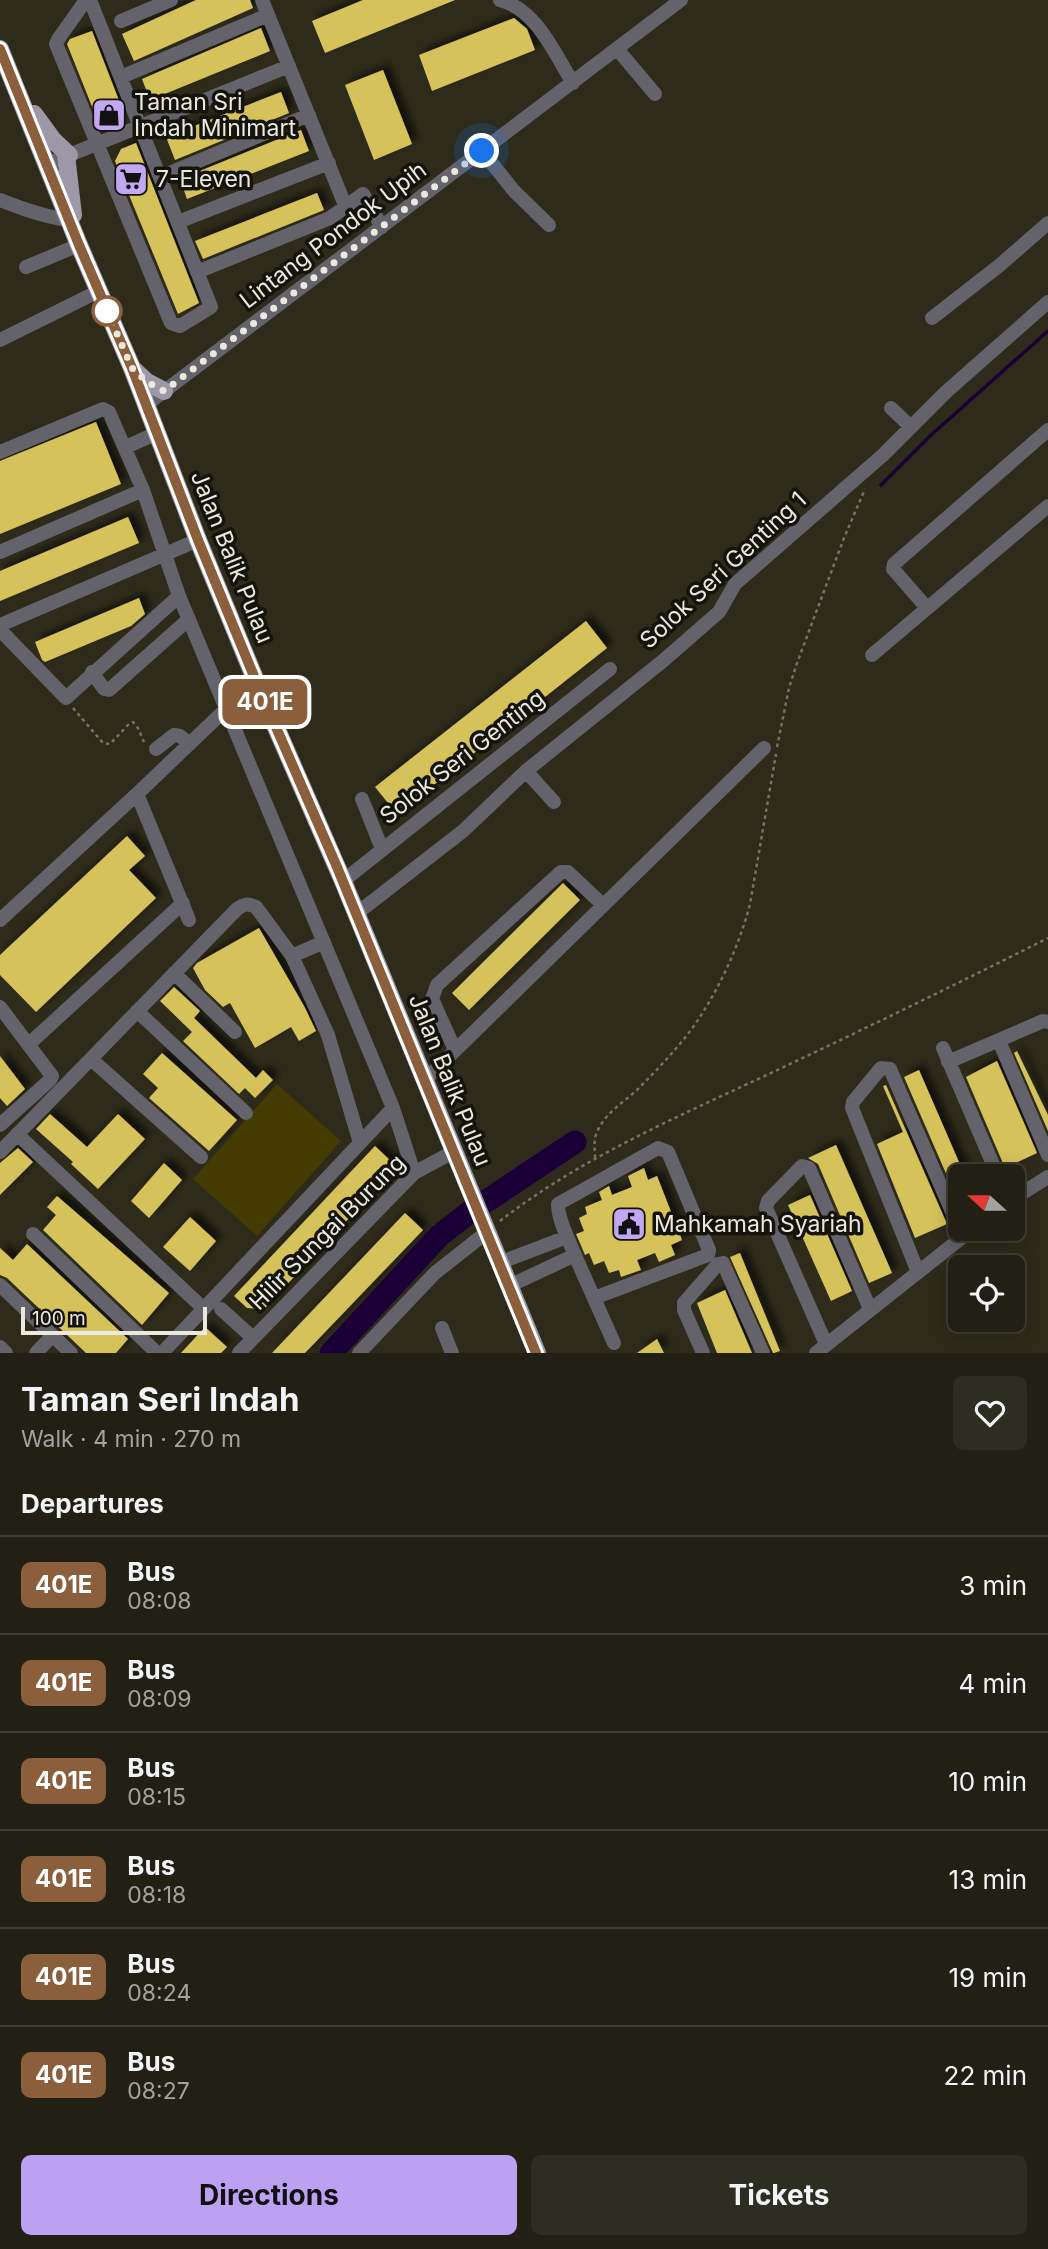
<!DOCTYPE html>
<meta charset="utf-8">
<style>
body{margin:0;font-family:Inter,sans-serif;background:#2e2d22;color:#f1f3f6;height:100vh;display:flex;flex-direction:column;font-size:26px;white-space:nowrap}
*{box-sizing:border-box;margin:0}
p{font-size:23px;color:#a2a3a0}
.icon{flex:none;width:38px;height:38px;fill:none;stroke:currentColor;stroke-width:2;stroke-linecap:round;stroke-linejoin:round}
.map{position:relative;height:1353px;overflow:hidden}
.side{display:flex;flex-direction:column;background:#222014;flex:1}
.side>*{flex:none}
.badge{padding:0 14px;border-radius:10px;font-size:24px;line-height:46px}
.needle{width:46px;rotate:291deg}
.tools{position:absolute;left:948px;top:1164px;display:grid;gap:14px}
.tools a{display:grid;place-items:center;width:77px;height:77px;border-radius:10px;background:#222014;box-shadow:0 4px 18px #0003,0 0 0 2px #3f3e34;font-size:35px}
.scale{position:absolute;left:21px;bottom:18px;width:186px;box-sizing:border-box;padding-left:7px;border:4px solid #eae9de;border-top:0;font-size:19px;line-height:24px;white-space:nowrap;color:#eae9de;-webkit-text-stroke:5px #14130c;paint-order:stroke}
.you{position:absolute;width:35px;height:35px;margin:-18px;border:5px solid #fff;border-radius:50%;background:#1a73e8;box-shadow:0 0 0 10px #1a73e833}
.map>.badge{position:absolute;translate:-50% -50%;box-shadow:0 0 0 4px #fff}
h2{padding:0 21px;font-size:26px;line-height:63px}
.round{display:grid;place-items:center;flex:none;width:74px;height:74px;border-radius:10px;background:#2e2d22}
.overview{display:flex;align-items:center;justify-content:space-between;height:119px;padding:0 21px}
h1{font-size:33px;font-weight:700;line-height:52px}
.button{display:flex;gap:14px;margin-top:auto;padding:14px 21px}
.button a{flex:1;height:80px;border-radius:10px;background:#bca0f2;color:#111;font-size:28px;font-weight:700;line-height:80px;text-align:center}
.button a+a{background:#2e2d22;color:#f1f3f6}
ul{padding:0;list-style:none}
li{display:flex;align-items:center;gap:21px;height:98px;padding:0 21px;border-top:2px solid #3f3e34}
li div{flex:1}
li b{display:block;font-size:26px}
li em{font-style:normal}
li .badge{min-width:77px;font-weight:700;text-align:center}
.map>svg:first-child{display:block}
.green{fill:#443b03}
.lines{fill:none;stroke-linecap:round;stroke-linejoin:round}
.stream{stroke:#1b0037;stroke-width:3.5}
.river{stroke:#1b0037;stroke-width:23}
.building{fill:#d5c25a;filter:url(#shadow)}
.path{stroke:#767365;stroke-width:2.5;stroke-dasharray:3.5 3.5;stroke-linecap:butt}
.minor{stroke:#64626a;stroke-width:14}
.major{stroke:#9d98a8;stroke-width:18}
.line-casing{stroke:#fff;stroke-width:16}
.line{stroke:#8b5e3c;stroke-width:10}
.walk{stroke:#eae9de;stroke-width:7;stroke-dasharray:0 12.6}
.stop-dot{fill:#fff;stroke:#8b5e3c;stroke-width:3.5}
.labels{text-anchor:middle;stroke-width:7;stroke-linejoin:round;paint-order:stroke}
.poi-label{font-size:23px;fill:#eae9de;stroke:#14130c;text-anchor:start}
.street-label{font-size:23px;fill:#eae9de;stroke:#14130c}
</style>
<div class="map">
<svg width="1048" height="1353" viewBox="0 0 1048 1353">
<defs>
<filter id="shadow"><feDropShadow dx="6" dy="-6" stdDeviation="3.5" flood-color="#0009"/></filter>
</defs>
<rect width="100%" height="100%" fill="#2e2b1a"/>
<path class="green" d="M277 1084 341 1141 257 1236 193 1179Z"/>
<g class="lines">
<path class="stream" d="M881 485 930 436 1048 331"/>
<path class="river" d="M331 1353 439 1236 467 1214 575 1142"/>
</g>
<path class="building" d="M196 0H250L253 8 134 61 122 34Z
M363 0H455L325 53 312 21Z
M514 18 527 29 535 50 432 91 419 55Z
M261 28 270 51 150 100 142 79Z
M92 31 125 116 107 123 97 119 67 44 70 39Z
M383 70 412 144 374 160 345 85Z
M281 92 289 113 175 160 166 137Z
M301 130 309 151 187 199 180 179Z
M136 143 199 303 178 314 115 161 121 149Z
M317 193 324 210 203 259 195 241Z
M96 422 121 484 0 534V461Z
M128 517 139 543 0 601V571Z
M139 598 145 614 131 626 45 662 42 660 35 642Z
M586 621 607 648 397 814 375 787Z
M127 836 145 856 129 870 156 898 36 1012 0 975V955Z
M563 883 580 900 469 1010 452 993Z
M259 928 304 1006 316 1031 299 1041 291 1027 255 1048 230 1003 223 1007 205 990 193 968 197 963Z
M174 987 200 1011 194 1018 256 1078 263 1070 273 1080 255 1098 245 1088 239 1094 183 1041 192 1032 160 1001Z
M1017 1051 1048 1115V1131L1014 1053Z
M162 1053 237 1120 209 1151 149 1098 158 1088 143 1074Z
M0 1056 25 1089 7 1106 0 1098Z
M997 1061 1037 1153 1005 1168 966 1077Z
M919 1070 965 1176H961V1208L904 1077Z
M886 1085 947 1224 915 1238 877 1144 903 1132 883 1086Z
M50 1114 87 1147 118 1114 145 1139 98 1189 71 1164 73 1162 36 1129Z
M836 1145 892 1273 869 1283 818 1164 808 1158Z
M375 1146 397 1167 264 1309 247 1308 234 1296Z
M18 1148 33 1162 0 1195V1163Z
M164 1163 182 1180 149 1218 131 1201Z
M644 1168 648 1180 657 1176 682 1240 671 1245 675 1255 659 1262 655 1253 637 1260 641 1270 621 1277 619 1270 609 1273 604 1261 594 1265 589 1253 585 1255 576 1234 584 1231 579 1218 587 1214 585 1207 602 1200 599 1192 609 1186 612 1195 632 1187 628 1176Z
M810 1195 852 1291 831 1301 788 1205Z
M57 1196 169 1293 142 1325 43 1230 56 1215 47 1207Z
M405 1213 423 1230 305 1353H272Z
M190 1217 216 1241 190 1271 163 1247Z
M27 1244 128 1339 116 1353H86L7 1278 0 1275V1248L13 1260Z
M740 1253 780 1351 774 1353H773L730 1257Z
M725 1290 752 1353H717L697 1303Z
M205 1327 227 1347 221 1353H181Z
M657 1339 664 1353H637Z"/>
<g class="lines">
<path class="path" d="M73 708 103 743 110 744 128 725 133 722 138 728 144 742
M777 747 789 688 797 663 844 538 865 489
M595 1158C595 1149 593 1141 597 1132 605 1113 623 1103 637 1090 656 1071 675 1051 691 1030 717 994 739 947 750 904L776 754
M500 1221C577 1161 668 1121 756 1080 854 1034 951 987 1048 938"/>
<path class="minor" d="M86 0 59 38 56 44 171 323 180 326 211 307 90 0
M262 0 345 205
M500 0C537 10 554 53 573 83
M121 21 171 0
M618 50 655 94
M121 77 268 15
M482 151 514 191 549 225
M47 164 289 66
M160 177 309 115
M0 200C23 209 45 217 69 220
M178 222 329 163
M26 267 79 245
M197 272 330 218 363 194 382 227
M932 318 1000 265 1048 223
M0 340 99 291
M146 405 681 0
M891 408 910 426
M126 447 157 433
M0 452 103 409 109 412 143 490 179 596 393 1108 414 1173
M0 552 143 490
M927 608 893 569 894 564 1048 430
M0 625 198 540
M0 630 66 698 179 596
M872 655 1048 506
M92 672 104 689 109 690 189 619
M156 749 174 735 180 736 190 744
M526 771 554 802
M137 794 189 920
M362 799 382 849
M343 881 610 669
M356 914 463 831 526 771 664 660 719 612 735 584 883 455 946 392 1048 302
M0 920 137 794 226 709 258 686
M292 956 324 942
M174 973 235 1032
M0 1007 52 1076 50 1080 0 1125
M137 1011 246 1113
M999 1041 1048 1155
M29 1044 183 903
M943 1048 998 1176
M455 1050 432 999 437 985 561 872H568L603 905
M91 1059 201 1157
M948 1062 1043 1021 1048 1022
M424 1081 764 748
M17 1134 203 1308
M0 1152 237 909C244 904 248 903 256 907L292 956 328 1035 360 1143
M1013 1199 1048 1177
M33 1234 157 1353
M499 1263 567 1237
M918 1272 852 1108 853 1102 881 1068 890 1069 963 1237
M0 1285 71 1353
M509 1286 575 1255
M594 1298 708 1255 709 1250 668 1152 658 1148 558 1204C558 1218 566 1234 571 1246 585 1279 600 1311 614 1343
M221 1309 253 1338
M442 1328 452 1353
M826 1344 766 1208 768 1201 802 1166 809 1168 870 1309
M0 1347 6 1353
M36 1353 52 1336
M162 1353 393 1108
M239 1353 414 1173 453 1152
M359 1353 435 1273 487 1232
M703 1353 684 1310V1303L718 1264 723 1263 763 1353
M816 1353 974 1228"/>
<path class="major" d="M0 49 79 245 132 368 198 540 258 686 343 881 537 1353
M34 114 53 140 69 155
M66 155 73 215
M134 370 147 382 164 391"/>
</g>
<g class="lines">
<g class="line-casing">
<path id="line" d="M0 49 79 245 132 368 198 540 258 686 337 867 536 1353"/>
</g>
<use href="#line" class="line"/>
<path class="walk" d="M107 311 132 368 147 382 164 391 482 151"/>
</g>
<defs>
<g id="shop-square" transform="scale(1.75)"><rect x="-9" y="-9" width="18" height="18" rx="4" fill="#c2a7f2" stroke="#14130c"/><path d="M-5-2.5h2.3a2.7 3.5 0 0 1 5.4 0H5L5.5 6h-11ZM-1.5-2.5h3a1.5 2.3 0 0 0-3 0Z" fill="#111"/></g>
<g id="supermarket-square" transform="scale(1.75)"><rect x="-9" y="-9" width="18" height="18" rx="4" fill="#c2a7f2" stroke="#14130c"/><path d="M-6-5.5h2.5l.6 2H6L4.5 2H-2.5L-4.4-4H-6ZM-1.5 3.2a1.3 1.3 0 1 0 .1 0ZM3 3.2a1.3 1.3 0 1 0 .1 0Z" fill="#111"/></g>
<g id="civic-square" transform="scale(1.75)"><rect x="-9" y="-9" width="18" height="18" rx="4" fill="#c2a7f2" stroke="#14130c"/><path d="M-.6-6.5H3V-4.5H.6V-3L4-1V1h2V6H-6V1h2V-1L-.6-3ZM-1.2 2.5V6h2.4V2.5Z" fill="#111"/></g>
</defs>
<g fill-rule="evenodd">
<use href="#shop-square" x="109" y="115"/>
<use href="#supermarket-square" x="131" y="179"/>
<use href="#civic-square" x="629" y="1224"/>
</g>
<circle class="stop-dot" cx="107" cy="311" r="14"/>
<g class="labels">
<g class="poi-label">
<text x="134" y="110">Taman Sri<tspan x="134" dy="26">Indah Minimart</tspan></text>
<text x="156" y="187">7-Eleven</text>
<text x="654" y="1232">Mahkamah Syariah</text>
</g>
<g class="street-label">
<text transform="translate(333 235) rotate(-37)" y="8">Lintang Pondok Upih</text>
<text transform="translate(232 557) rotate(68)" y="8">Jalan Balik Pulau</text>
<text transform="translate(723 570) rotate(-43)" y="8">Solok Seri Genting 1</text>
<text transform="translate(462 757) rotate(-38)" y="8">Solok Seri Genting</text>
<text transform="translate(450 1080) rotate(68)" y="8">Jalan Balik Pulau</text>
<text transform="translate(327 1232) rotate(-45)" y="8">Hilir Sungai Burung</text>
</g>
</g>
</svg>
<div class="tools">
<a><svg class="needle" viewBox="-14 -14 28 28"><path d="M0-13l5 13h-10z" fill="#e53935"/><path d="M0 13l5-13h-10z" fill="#a2a3a0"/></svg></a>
<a><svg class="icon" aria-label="locate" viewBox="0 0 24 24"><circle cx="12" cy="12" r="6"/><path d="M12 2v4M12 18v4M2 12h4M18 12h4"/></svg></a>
</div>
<div class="scale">100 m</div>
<div class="you" style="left:482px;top:151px"></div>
<b class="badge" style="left:265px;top:702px;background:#8b5e3c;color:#fff">401E</b>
</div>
<section class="side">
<div class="overview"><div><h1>Taman Seri Indah</h1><p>Walk · 4 min · 270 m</p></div><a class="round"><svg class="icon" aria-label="heart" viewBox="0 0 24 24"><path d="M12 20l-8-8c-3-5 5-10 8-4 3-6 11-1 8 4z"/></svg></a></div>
<h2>Departures</h2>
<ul>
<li><span class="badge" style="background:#8b5e3c;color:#fff">401E</span><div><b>Bus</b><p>08:08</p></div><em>3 min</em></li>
<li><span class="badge" style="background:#8b5e3c;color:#fff">401E</span><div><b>Bus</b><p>08:09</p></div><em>4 min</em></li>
<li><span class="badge" style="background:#8b5e3c;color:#fff">401E</span><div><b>Bus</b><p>08:15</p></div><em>10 min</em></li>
<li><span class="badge" style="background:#8b5e3c;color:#fff">401E</span><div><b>Bus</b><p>08:18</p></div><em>13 min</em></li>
<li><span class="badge" style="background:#8b5e3c;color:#fff">401E</span><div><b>Bus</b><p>08:24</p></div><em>19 min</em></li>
<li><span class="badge" style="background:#8b5e3c;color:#fff">401E</span><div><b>Bus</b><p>08:27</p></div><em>22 min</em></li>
</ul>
<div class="button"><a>Directions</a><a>Tickets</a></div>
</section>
